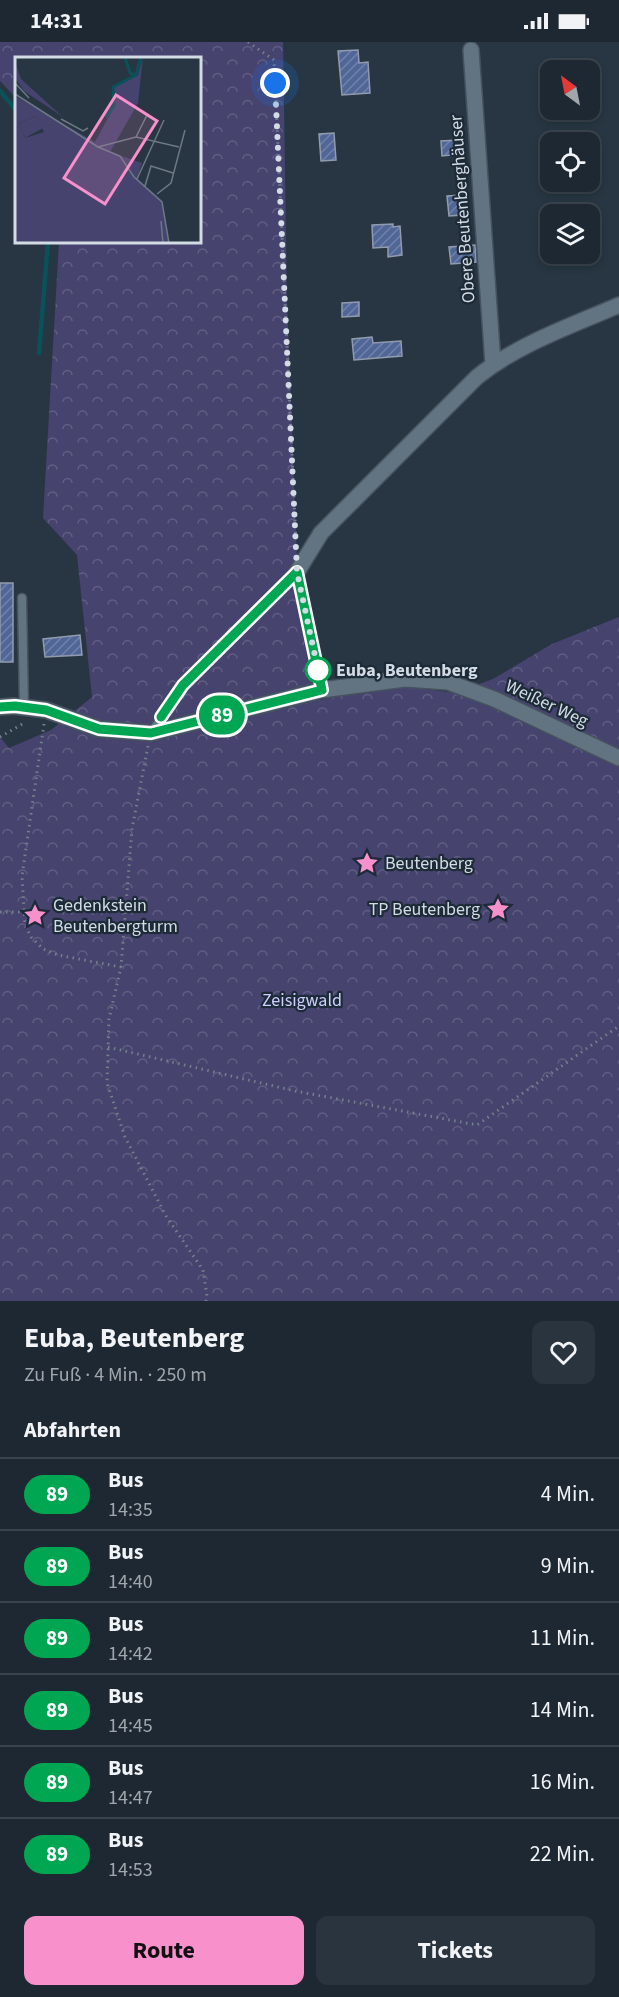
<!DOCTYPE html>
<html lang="de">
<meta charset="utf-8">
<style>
body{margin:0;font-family:"Source Sans 3",sans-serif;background:#2a343e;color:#f1f3f6;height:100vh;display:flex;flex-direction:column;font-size:22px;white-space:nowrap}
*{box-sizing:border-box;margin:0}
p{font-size:20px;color:#a0a6ac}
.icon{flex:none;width:33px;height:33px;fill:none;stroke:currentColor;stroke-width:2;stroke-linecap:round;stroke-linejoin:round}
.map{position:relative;height:1259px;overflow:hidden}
.drawer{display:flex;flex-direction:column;background:#1d2832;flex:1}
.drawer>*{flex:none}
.badge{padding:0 12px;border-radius:20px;font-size:21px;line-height:39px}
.needle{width:39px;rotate:328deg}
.controls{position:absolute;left:540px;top:18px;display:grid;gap:12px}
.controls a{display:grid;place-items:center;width:60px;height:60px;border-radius:12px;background:#1d2832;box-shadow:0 3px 9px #0003,0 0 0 2px #3b444d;font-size:30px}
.you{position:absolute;width:30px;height:30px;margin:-15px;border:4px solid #fff;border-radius:50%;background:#1a73e8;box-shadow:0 0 0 9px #1a73e833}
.map>.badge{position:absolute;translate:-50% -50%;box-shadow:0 0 0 3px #fff}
h2{padding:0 24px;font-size:22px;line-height:54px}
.round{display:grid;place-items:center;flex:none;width:63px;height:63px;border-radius:12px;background:#2a343e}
.overview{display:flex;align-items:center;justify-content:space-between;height:102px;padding:0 24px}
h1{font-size:28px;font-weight:700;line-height:45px}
.button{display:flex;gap:12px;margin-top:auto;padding:12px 24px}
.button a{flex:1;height:69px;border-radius:12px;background:#f890cc;color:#111;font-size:24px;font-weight:700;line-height:69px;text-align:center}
.button a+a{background:#2a343e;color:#f1f3f6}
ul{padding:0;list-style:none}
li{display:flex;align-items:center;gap:18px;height:72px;padding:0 24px;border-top:2px solid #3b444d}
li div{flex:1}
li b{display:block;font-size:22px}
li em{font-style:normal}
li .badge{min-width:66px;font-weight:700;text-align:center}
.status{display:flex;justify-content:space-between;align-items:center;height:42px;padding:0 30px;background:#1d2832;direction:ltr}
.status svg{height:16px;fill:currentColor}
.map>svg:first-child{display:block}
.forest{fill:url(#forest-crowns)}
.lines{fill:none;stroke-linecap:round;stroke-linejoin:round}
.stream{stroke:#0a5259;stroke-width:4.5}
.building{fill:url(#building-hatch);stroke:#929bae;stroke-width:1.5}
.service-casing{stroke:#46525d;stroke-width:11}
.minor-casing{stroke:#46525d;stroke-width:18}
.path{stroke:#74808b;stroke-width:3;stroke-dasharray:1.5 4.5;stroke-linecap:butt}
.service{stroke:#627381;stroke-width:8}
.minor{stroke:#627381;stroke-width:15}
.line-casing{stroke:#fff;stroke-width:14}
.line{stroke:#00a651;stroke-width:9}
.walk{stroke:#d3dce4;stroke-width:6;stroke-dasharray:0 10.8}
.stop-dot{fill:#fff;stroke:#00a651;stroke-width:3}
.labels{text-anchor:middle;stroke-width:4.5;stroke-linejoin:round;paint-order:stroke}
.street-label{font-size:18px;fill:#d3dce4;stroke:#1d2b38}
.stop-label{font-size:18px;font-weight:bold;fill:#d3dce4;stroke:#1d2b38;text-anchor:start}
.poi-label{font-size:18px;fill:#d3dce4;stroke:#1d2b38;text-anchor:start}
.park-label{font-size:18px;fill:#cfceff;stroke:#1d2b38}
.inset-river{fill:none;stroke:#0a5259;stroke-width:3}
.inset-road{fill:none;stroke:#6c7883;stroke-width:1.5}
.view{fill:#f890cc;fill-opacity:0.15;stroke:#f890cc;stroke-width:3}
.inset-edge{fill:none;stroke:#d3dce4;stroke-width:3}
</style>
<div class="status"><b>14:31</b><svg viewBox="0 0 49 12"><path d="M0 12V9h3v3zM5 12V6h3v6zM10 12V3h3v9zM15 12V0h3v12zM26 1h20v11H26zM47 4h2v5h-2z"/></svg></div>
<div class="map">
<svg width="619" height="1259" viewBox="0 0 619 1259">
<defs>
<pattern id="forest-crowns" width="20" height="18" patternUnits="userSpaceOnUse" patternTransform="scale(1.5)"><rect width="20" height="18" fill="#46436e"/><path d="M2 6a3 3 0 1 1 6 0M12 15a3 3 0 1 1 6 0" fill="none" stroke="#605e83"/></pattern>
<pattern id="building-hatch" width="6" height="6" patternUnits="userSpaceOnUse" patternTransform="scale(1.5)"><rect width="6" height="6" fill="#506696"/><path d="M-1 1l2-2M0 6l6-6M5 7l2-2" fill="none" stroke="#7082a9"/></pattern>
</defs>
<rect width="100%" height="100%" fill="#273642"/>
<path class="forest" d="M0 0H283L287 258 299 570 320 658 397 643 455 651 493 637 552 602 619 575V1259H0V695L9 706 51 688 92 655 77 513 43 476 59 200H200V16H16V56L0 39Z"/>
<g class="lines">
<path class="stream" d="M0 49 16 68
M39 311 48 200"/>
</g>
<path class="building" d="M358 8 359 21 368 20 370 51 342 53 338 9Z
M334 91 336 118 321 119 319 92Z
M459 98 460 112 442 114 441 99Z
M462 153 463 173 449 174 447 154Z
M393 182V185L400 184 402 213 388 215V205L373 206 372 183Z
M475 203 476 220 451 222 449 205Z
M359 260V274L342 275V261Z
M372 295 373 301 401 299 402 314 354 318 352 297Z
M0 541H13V620H0Z
M80 593 82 613 45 615 43 597Z"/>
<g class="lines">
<g class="service-casing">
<path id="service" d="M297 530 322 648
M22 556 24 665
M151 691 183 643 297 530"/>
</g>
<g class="minor-casing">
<path id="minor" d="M471 8 493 322
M297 530 321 491 477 335C518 302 571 284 619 263
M0 665 14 664 46 668 99 687 151 691 322 648 405 637 448 640 494 657 619 716"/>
</g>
<path class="path" d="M248 0 274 18 296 501
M44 682 22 834 25 883 31 895 43 907 58 913 121 925
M0 695 24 681
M148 704 132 787 121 925 109 977 107 1041 125 1095 166 1174 203 1228 207 1254 206 1259
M0 870H23
M108 1005 295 1049 477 1083 619 984"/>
<use href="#service" class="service"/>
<use href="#minor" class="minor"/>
</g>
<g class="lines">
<g class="line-casing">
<path id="line" d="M0 665 15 664 46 668 99 687 151 691 322 648 297 530 183 643 161 675"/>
</g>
<use href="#line" class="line"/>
<path class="walk" d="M275 41 297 530 318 628"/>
</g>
<defs>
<g id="sight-bare" transform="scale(1.8)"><path d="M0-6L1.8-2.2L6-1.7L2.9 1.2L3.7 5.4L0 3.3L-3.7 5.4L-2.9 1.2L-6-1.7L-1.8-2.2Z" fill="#f890cc" stroke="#1d2b38" stroke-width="2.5" paint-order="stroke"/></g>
</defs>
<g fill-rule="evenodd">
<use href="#sight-bare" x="367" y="821"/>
<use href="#sight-bare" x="498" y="867"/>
<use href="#sight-bare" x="35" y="873"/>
</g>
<circle class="stop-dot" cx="318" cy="628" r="12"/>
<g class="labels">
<g class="street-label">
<text transform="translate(462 167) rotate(-94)" y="6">Obere Beutenberghäuser</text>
<text transform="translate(547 661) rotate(25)" y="6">Weißer Weg</text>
</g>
<g class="stop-label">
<text x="336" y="634">Euba, Beutenberg</text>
</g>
<g class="poi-label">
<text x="385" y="827">Beutenberg</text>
<text x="53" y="869">Gedenkstein<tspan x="53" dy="21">Beutenbergturm</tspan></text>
<text x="480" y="873" text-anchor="end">TP Beutenberg</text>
</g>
<g class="park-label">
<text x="302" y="964">Zeisigwald</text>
</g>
</g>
<g transform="translate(15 15)">
<rect width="186" height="186" fill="#273642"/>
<path d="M0 5 6 22 48 60 9 34 0 21ZM21 59 28 71 10 81 4 66Z" fill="#46436e"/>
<path d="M128 0 123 46 95 95 127 106 122 121 146 143 154 186H0V39L80 85 99 50 98 30 123 18ZM21 59 29 75 10 81 4 66Z" fill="#46436e" fill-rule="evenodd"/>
<path class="inset-river" d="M110 0 115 16 121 18M91 60 99 49 98 30 121 18 126 0"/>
<path class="inset-road" d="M0 26 14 41M0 37 83 90 105 99 119 120 147 145 154 186M46 62 68 74 73 71M121 80 132 58M83 90 121 80 164 90M122 122 149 63M130 129 136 109 158 116M142 137 156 126 170 73M146 164 148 186"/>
<path class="view" d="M101 38 142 64 90 147 49 121Z"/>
<rect width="186" height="186" class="inset-edge"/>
</g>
</svg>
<div class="controls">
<a><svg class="needle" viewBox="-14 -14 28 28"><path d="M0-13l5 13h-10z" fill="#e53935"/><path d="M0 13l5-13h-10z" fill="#a0a6ac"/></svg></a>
<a><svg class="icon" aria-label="locate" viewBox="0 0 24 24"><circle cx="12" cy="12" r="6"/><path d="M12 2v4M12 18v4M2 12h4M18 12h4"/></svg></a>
<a><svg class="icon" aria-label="layers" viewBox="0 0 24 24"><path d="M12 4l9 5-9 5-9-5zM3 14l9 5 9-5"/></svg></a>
</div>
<div class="you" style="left:275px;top:41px"></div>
<b class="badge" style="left:222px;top:673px;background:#00a651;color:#fff">89</b>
</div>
<section class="drawer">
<div class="overview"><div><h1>Euba, Beutenberg</h1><p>Zu Fuß · 4 Min. · 250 m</p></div><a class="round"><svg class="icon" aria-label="heart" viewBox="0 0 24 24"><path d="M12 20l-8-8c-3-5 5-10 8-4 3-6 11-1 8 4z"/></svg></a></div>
<h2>Abfahrten</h2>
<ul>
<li><span class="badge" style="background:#00a651;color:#fff">89</span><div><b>Bus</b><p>14:35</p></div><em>4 Min.</em></li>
<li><span class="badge" style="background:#00a651;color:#fff">89</span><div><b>Bus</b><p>14:40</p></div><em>9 Min.</em></li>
<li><span class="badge" style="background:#00a651;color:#fff">89</span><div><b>Bus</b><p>14:42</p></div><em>11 Min.</em></li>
<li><span class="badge" style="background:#00a651;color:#fff">89</span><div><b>Bus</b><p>14:45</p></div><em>14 Min.</em></li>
<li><span class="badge" style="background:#00a651;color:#fff">89</span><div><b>Bus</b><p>14:47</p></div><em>16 Min.</em></li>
<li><span class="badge" style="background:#00a651;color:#fff">89</span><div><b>Bus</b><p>14:53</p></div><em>22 Min.</em></li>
</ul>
<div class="button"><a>Route</a><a>Tickets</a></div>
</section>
